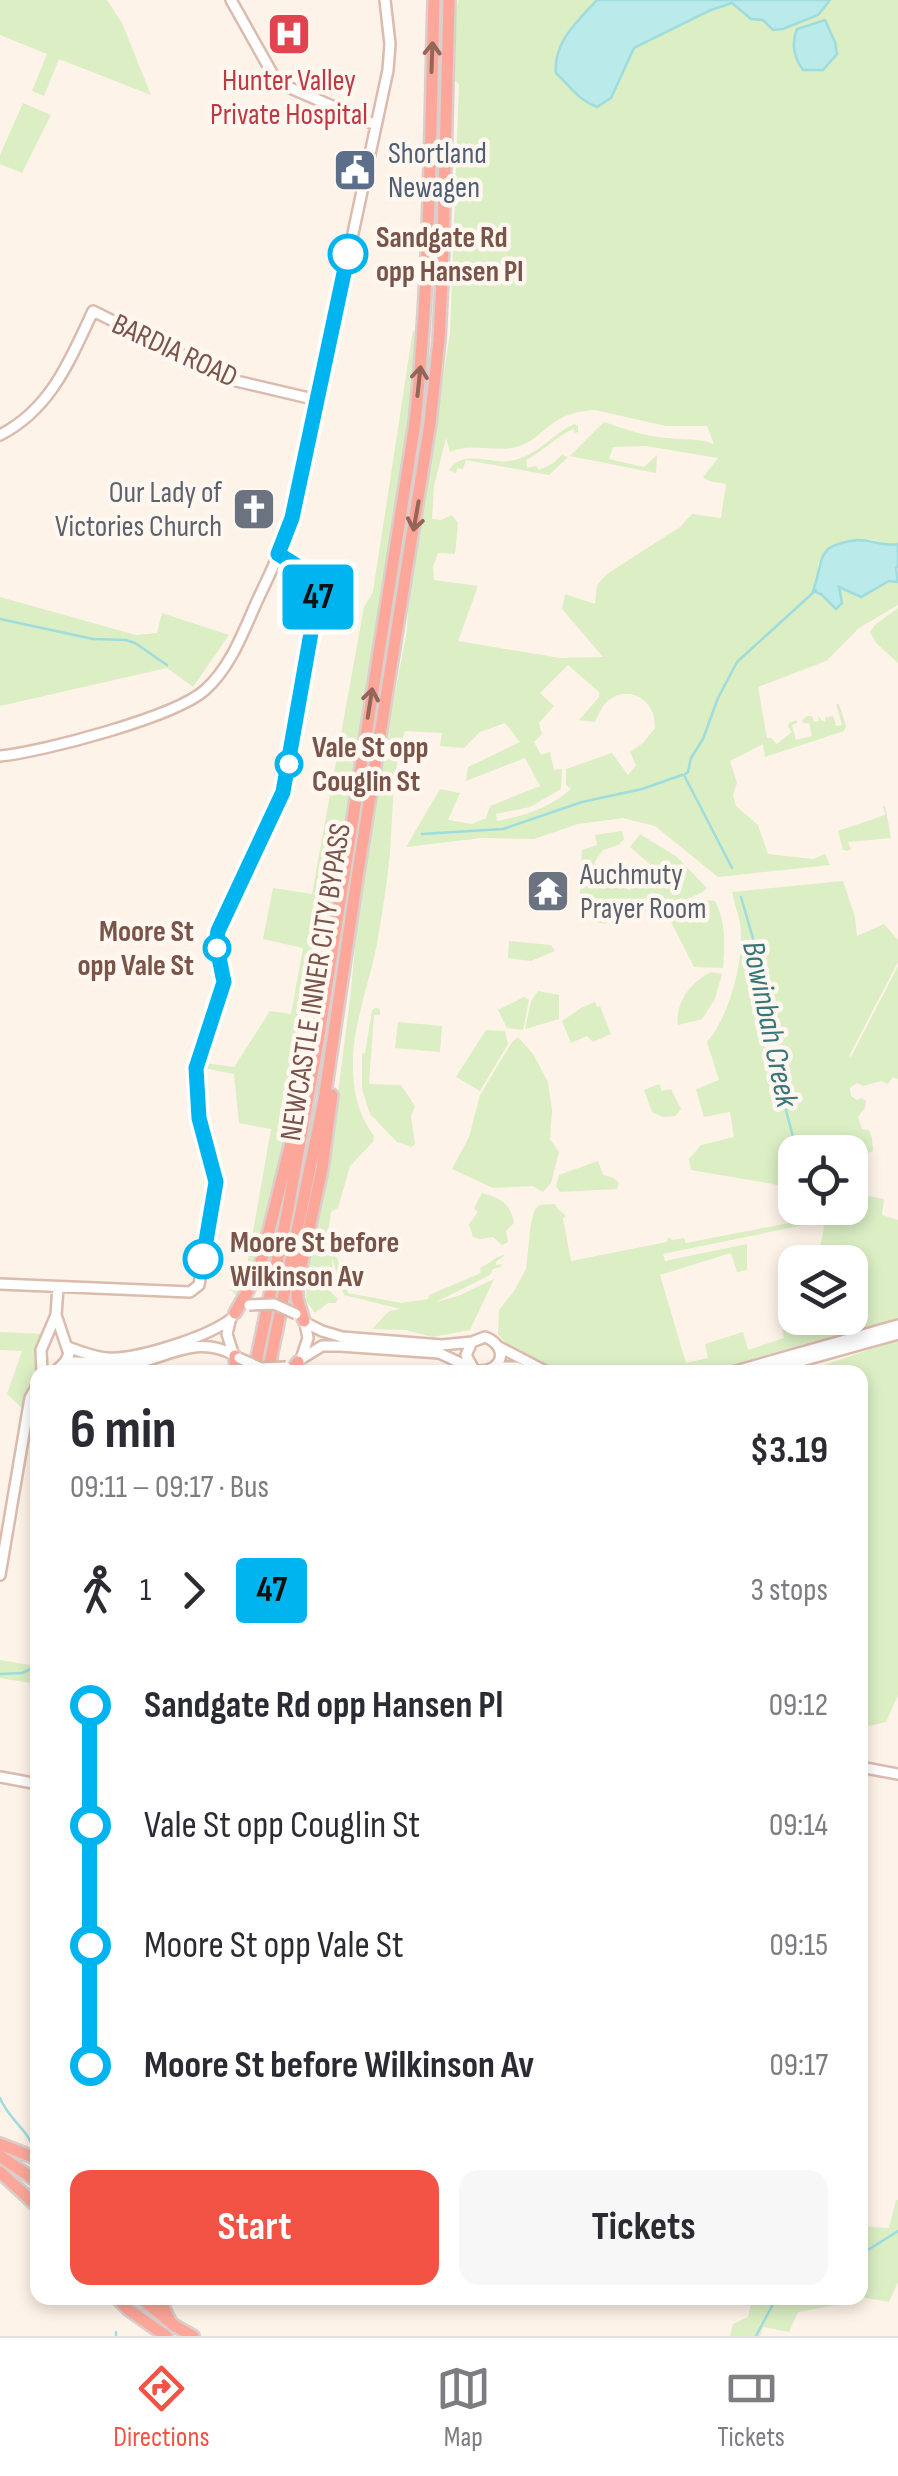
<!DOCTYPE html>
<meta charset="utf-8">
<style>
body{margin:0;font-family:"Sofia Sans Condensed",sans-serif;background:#f7f7f7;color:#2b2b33;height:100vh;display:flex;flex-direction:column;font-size:38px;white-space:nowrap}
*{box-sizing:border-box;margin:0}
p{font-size:32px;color:#7c7c81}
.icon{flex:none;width:55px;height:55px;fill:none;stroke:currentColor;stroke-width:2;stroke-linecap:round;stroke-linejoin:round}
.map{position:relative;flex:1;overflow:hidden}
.details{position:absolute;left:30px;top:1365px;width:838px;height:940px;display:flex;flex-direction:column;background:#fff;border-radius:20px;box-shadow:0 5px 15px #0003}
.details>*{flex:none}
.badge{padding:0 20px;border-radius:8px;font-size:35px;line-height:65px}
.buttons{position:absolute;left:778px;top:1135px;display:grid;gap:20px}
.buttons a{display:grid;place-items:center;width:90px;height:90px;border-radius:20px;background:#fff;box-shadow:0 5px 15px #0003;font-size:50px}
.map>.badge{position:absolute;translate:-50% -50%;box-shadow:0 0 0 5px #fff}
.legs{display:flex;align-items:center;gap:15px;height:110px;padding:0 40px;font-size:32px}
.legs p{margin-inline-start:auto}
.summary{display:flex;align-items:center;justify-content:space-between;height:170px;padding:0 40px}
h1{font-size:55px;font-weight:700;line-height:75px}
.cta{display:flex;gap:20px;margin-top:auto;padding:20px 40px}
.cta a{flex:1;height:115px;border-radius:20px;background:#f25344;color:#fff;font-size:40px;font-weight:700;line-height:115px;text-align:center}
.cta a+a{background:#f7f7f7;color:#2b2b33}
ul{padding:0 40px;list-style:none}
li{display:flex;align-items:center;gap:35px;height:120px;font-size:38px}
li i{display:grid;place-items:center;width:15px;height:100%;margin:0 12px;background:currentColor}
li i::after{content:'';width:25px;height:25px;margin:-12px;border:8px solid;border-radius:50%;background:#fff}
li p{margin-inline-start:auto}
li:first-child i{background:linear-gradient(#0000 50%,currentColor 0)}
li:last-child i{background:linear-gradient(currentColor 50%,#0000 0)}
.tabs{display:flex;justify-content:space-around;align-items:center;height:140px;border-top:2px solid #e1e1e2;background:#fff;font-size:28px;color:#7c7c81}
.tabs a{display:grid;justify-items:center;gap:5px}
.tabs .active{color:#f25344}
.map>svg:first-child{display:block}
.green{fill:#dbeec4;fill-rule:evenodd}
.water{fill:#baeaea;stroke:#9fdcdd;stroke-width:2.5}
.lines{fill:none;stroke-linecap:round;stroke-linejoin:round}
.stream{stroke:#9fdcdd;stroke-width:2.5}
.secondary-casing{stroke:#dabbae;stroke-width:14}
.highway-casing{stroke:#dacfcc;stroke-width:16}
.secondary{stroke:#fff;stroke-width:9}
.highway{stroke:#fda79a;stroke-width:11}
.secondary-bridge-casing{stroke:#dabbae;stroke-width:14;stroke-linecap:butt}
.secondary-bridge{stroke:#fff;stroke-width:9}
.oneway{stroke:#956559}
.line-1-casing{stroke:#fff;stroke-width:22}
.line-1{stroke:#00b5ef;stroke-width:15}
.stop-1-dot{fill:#fff;stroke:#00b5ef;stroke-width:5}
.labels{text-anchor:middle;stroke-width:9;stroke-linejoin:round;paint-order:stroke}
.health-label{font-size:30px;fill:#be3a42;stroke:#fff7f0}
.service-label{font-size:30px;fill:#4e5e75;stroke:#fff7f0;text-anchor:start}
.stop-label{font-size:30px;font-weight:bold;fill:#7b5449;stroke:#fff7f0;text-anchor:start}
.street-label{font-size:30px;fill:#7b5449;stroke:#fff7f0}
.worship-label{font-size:30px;fill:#5b616d;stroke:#fff7f0;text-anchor:end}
.water-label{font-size:32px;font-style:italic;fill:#38787a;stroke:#fff7f0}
</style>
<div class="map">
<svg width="898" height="2336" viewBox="0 0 898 2336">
<rect width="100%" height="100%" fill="#fef3e8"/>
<path class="green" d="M0 0H107L122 23 151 95 59 59 44 96 32 91 47 54 0 35Z
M458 0H898V544C888 546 883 542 873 540 854 537 834 554 818 563V577L814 591 821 594 826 601 838 586 861 597 889 580 898 582V605L859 628 826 661 758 687 767 738H771L777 744 792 732 788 727 789 723 797 720V723L792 725 796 740 812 736 809 723H803L802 720 807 716H812L814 722 819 721 818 715 822 721H825V718L833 716 836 726 842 725 836 704H839L846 726 844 731 765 757 763 744 730 761 737 783 733 795 736 806 758 825 768 854 813 859 825 854 830 865 718 877 655 826 623 818 578 824 534 839 481 838 406 847 440 789 460 793 448 820 472 824 486 818 490 806 540 786 525 758 466 781 468 767 520 742 505 723 480 732 464 748 440 746 442 733 405 731C392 770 393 812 390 853 387 883 382 914 377 944 370 980 352 1028 353 1064 353 1092 358 1114 374 1136L373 1142 350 1166 338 1208 331 1212 327 1241 332 1242 348 1293 401 1303 428 1299 429 1295 481 1273 480 1268C490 1264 494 1256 505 1255L496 1262V1265L502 1264 501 1267 493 1269 490 1275 436 1302 458 1296 494 1279 470 1330 432 1337 406 1330 372 1329 389 1311 401 1309 344 1295 332 1258 333 1284 328 1289 338 1299 336 1303H328L315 1313 306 1301 307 1265 331 1148 351 991 359 900 371 818 407 630 409 588 450 333 459 84 454 80V24ZM595 410 666 426H707L714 444C699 438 682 440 666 438 645 436 624 429 604 422L570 456 656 473 657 455 644 467 609 459 613 447 646 446 718 458 703 477 709 481 726 484 721 518 692 514 680 527 607 574 597 585 595 604 565 594 562 609 603 657 560 658 458 641 478 586 434 580 433 566 438 553 455 554 458 523 452 515 441 520 432 519 434 486 446 438 450 452C476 441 497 455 522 445 533 441 540 433 549 426 563 415 577 411 595 410ZM568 665 599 692V697L579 720 595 722C599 714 602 705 609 700 624 688 644 694 652 711 654 713 655 726 655 728L643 743 630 752 636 765 628 775 612 753 566 769V785L571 789C548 809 526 815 497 821L496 814 530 807 561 789 562 769 554 770 550 752 541 755 534 742 542 734 539 723 554 706 540 693Z
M23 103 51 115 22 173 0 164V155Z
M413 330 419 339 410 425 304 1067 260 1260 239 1298 230 1289 244 1283 271 1129 239 1123 234 1074 204 1068 205 1063 234 1067 270 1011 291 1014 303 948 263 939 273 888 312 894 364 607 373 592Z
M574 424 578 426V432L575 433 573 429C556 437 543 451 526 460L527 468 536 466 539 470 552 464 562 455 568 457 549 475 466 460 463 469 457 468 456 473 449 470C463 449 489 464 510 461 538 456 551 435 574 424Z
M0 597 136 635 157 633 162 613 229 635 193 687 167 668 0 706Z
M898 608V663L876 643 870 632 876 624Z
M883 806H885L886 810 891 838 848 842 851 849 848 851 843 850 838 831 885 815Z
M622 831 624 839 618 845 603 850 594 863 606 870 603 875 617 885 620 882 629 890 640 879 630 869 632 866 646 876 654 868 630 847 640 834 677 857 707 888 703 892C689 898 673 906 658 909 640 914 618 907 606 924L595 922 596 908 601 906 580 895 582 850 597 845 595 835Z
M843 881 855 917 857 936 884 924 898 940V962L849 1056 851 1057 898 966V1079L893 1077 888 1084 881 1081 863 1086 857 1083 850 1088 851 1096 857 1100 861 1098 866 1101 865 1108 858 1117 862 1129 869 1130 872 1138 873 1151 857 1158 850 1165V1152H795V1183L778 1185 691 1170 689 1159 701 1145 734 1137 730 1112 704 1117 696 1089 719 1080 707 1042C730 1015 745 959 740 923 738 913 734 902 732 892Z
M705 900 715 901C726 922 725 945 723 968L694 967 670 920 663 915Z
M509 941 551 945 555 951 531 961 508 958Z
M711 972 722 974 715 999 702 1019 678 1025C675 1002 691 982 711 972Z
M538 991 559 995V1019L525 1029 531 1001Z
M524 997 529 1000 523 1030 507 1028 498 1010Z
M595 1002 597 1007 600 1006 611 1034 593 1042 587 1036 571 1043 562 1021 581 1008Z
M375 1008 380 1009V1015H374L369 1084 401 1085 415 1106 411 1116 415 1144 412 1147 397 1142 370 1114 362 1089V1054L365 1053 372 1011Z
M398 1022 442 1026 440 1052 395 1048Z
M486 1030 505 1031 508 1044 480 1091 456 1077Z
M518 1037 533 1054 548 1082 552 1110 550 1139 559 1152 551 1183 543 1192 533 1186 493 1188 452 1169 469 1137 480 1095 512 1042Z
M659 1084 662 1091 671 1089 681 1109 675 1116 663 1117 652 1112 644 1090Z
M598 1161 603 1175 614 1178 619 1183 617 1189 560 1192 556 1186 559 1175Z
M482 1193C500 1198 510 1202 514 1223L506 1231 508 1242 502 1245 493 1237 480 1239 473 1237 469 1224 478 1212 474 1208Z
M869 1196 884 1199 882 1215 898 1220V1318L705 1372H558L511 1349 498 1334 499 1310 514 1291 526 1269 531 1223 535 1209 540 1205 555 1204 557 1208 566 1216 563 1219 571 1261 667 1242 668 1237 672 1240 684 1238 686 1243 840 1213 842 1208H850V1204ZM823 1221 824 1228 817 1262H850V1318H813L814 1323 782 1330 784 1338 748 1350 743 1332 705 1344 708 1358 686 1363 660 1275 731 1253 737 1272 747 1270V1244L665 1261 663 1254Z
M0 1332 44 1334 34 1348 39 1372 23 1409 7 1394 22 1351 0 1350Z
M898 1340V1695L886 1722 860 1728V1372H817L818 1367Z
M34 1643H37V1684L0 1678V1660L30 1665Z
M896 2200H898V2282L889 2302 860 2297V2226L889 2228Z
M752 2298H841L836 2305 798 2312 789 2332 763 2327 760 2336H730L733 2324 748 2317Z"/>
<path class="water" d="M597 0H830L818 15 783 29 773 30 763 20 751 19 732 3 711 10 634 48 611 98 597 107C578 100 570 86 556 73 553 42 578 21 597 0Z
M825 20 835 42 837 54 823 70H803C794 58 791 43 797 29Z
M858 540C871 540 888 547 898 544V566L896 568 898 582 889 581 861 597 839 587 842 603 836 609 821 594 813 591C825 558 814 545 858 540Z"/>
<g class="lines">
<path class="stream" d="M0 619 93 639 126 640 135 643 167 665
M422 834 503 829 582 802 642 789 682 775
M732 868 684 775 688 772 691 758 703 739 718 698 737 662 816 590
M741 897 775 1014 783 1099 797 1152
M0 1674 22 1673 38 1666
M0 2098C8 2119 31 2132 33 2150
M860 2255 898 2231
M116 2332V2336
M756 2336 773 2304 791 2301 795 2298"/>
<g class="secondary-casing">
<path id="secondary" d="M231 0 272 73 281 84 376 125
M0 435C51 409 70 360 93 311L232 380 317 400
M0 756C42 752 175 717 205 690 232 666 244 629 259 597 271 571 284 546 292 518L388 70 390 44 385 0
M0 1284 190 1292 199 1285 216 1182 198 1109V1062L224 981 217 943V931L283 792 318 593C315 574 294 564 278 554
M230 1321 227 1334 233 1353
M304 1322 322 1331 342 1337 442 1345 472 1342
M68 1347C81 1352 94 1357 107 1358 137 1360 207 1337 231 1319
M499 1347 547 1372
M302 1356 308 1338 305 1323
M301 1359 322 1346H340L439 1353 478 1371C504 1372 509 1346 485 1337L472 1342 466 1355 473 1368
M65 1362C84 1360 101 1367 120 1366 162 1363 192 1332 234 1355
M495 1367H516L528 1372
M42 1372 41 1350 56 1315 58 1287
M55 1372 65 1362 69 1354 56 1315
M732 1372 898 1325
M762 1372 898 1334
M0 1575 30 1398 38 1384
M860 1767 898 1774
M0 1777 38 1784"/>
</g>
<g class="highway-casing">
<path id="highway" d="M235 1313 259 1271 296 1122
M304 1321 297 1298V1285L322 1169 332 1095
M235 1356 236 1372
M254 1372 287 1214 318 1041 415 423C430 282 430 141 434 0
M268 1372 324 1100 357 878 430 423 439 340 442 281 449 0
M291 1372 298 1362
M0 2144 38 2159
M0 2156 38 2182
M0 2172 38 2207
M117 2298 129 2310 166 2336
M141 2298 175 2326 193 2336
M159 2298 169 2319"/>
</g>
<use href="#secondary" class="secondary"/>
<use href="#highway" class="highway"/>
<g class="secondary-bridge-casing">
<path id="secondary-bridge" d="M249 1305 274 1304 296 1314
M239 1358 261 1368 286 1367"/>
</g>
<use href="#secondary-bridge" class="secondary-bridge"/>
</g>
<defs><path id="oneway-shaft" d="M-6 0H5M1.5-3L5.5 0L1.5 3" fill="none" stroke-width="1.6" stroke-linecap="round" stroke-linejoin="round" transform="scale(2.5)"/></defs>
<g class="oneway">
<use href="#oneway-shaft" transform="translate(432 57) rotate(-88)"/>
<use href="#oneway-shaft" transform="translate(419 381) rotate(-84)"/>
<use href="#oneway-shaft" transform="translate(416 516) rotate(100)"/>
<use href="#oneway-shaft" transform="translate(370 703) rotate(-81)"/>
</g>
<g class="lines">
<g class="line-1-casing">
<path id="line-1" d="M203 1259 216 1182 199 1118 196 1068 224 982 216 943 218 931 283 792 318 593C315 574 294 564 278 554L292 518 348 254"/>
</g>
<use href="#line-1" class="line-1"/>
</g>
<defs>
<g id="hospital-square" transform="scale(2.25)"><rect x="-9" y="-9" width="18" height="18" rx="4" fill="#e0444e" stroke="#fff7f0"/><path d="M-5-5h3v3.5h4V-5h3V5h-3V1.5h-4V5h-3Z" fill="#fff"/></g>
<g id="civic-square" transform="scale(2.25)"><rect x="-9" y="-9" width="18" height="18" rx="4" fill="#5c6f8a" stroke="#fff7f0"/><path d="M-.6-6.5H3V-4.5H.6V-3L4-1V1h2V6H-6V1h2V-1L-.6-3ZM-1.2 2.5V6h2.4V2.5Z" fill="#fff"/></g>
<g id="church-square" transform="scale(2.25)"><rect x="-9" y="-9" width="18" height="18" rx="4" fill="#6b7280" stroke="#fff7f0"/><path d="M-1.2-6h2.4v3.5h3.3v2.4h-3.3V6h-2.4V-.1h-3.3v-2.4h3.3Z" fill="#fff"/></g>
<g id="temple-square" transform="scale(2.25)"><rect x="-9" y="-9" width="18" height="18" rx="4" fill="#6b7280" stroke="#fff7f0"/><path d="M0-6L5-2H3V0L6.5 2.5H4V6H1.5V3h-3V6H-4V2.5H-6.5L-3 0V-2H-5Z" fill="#fff"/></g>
</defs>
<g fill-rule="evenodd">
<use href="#hospital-square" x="289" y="34"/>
<use href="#civic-square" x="355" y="170"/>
<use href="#church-square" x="254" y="509"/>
<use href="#temple-square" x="548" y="891"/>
</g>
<g class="stop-1-dot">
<circle cx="348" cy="254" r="18"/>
<circle cx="289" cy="764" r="12"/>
<circle cx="217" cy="948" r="12"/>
<circle cx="203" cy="1259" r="18"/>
</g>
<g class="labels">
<g class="health-label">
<text x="289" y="90">Hunter Valley<tspan x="289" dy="34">Private Hospital</tspan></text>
</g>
<g class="service-label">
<text x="388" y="163">Shortland<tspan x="388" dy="34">Newagen</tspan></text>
</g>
<g class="stop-label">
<text x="376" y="247">Sandgate Rd<tspan x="376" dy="34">opp Hansen Pl</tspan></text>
<text x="312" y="757">Vale St opp<tspan x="312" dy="34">Couglin St</tspan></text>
<text x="194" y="941" text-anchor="end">Moore St<tspan x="194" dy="34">opp Vale St</tspan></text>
<text x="230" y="1252">Moore St before<tspan x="230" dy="34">Wilkinson Av</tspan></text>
</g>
<g class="street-label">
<text transform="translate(175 350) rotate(25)" y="10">BARDIA ROAD</text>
<text transform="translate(315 982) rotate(-81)" y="10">NEWCASTLE INNER CITY BYPASS</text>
</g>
<g class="worship-label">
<text x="222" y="502">Our Lady of<tspan x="222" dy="34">Victories Church</tspan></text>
<text x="580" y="884" text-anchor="start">Auchmuty<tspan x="580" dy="34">Prayer Room</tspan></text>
</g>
<g class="water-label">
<text transform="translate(771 1024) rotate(78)" y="11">Bowinbah Creek</text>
</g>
</g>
</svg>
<div class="buttons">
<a><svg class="icon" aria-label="locate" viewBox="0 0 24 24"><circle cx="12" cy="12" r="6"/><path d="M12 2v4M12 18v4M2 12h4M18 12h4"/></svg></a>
<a><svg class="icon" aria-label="layers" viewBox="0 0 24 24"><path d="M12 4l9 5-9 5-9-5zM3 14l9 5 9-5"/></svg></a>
</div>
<b class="badge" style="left:318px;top:597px;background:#00b5ef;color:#111">47</b>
<section class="details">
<div class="summary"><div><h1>6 min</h1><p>09:11 – 09:17 · Bus</p></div><b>$3.19</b></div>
<div class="legs"><svg class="icon" aria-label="walk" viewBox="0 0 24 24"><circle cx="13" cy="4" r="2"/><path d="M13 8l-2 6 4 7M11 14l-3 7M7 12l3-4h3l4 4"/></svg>1<svg class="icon" aria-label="forward" viewBox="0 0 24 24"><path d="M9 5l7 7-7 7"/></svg><b class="badge" style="background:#00b5ef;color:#111">47</b><p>3 stops</p></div>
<ul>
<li><i style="color:#00b5ef"></i><b>Sandgate Rd opp Hansen Pl</b><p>09:12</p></li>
<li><i style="color:#00b5ef"></i><span>Vale St opp Couglin St</span><p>09:14</p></li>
<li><i style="color:#00b5ef"></i><span>Moore St opp Vale St</span><p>09:15</p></li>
<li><i style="color:#00b5ef"></i><b>Moore St before Wilkinson Av</b><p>09:17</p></li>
</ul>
<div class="cta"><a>Start</a><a>Tickets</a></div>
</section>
</div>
<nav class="tabs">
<a class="active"><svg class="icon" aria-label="directions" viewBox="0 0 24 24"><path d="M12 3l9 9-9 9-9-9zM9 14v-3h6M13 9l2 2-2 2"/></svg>Directions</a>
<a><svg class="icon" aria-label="map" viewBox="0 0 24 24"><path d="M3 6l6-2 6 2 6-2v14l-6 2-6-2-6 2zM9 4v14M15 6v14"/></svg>Map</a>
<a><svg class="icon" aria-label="tickets" viewBox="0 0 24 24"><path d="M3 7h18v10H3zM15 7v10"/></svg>Tickets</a>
</nav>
